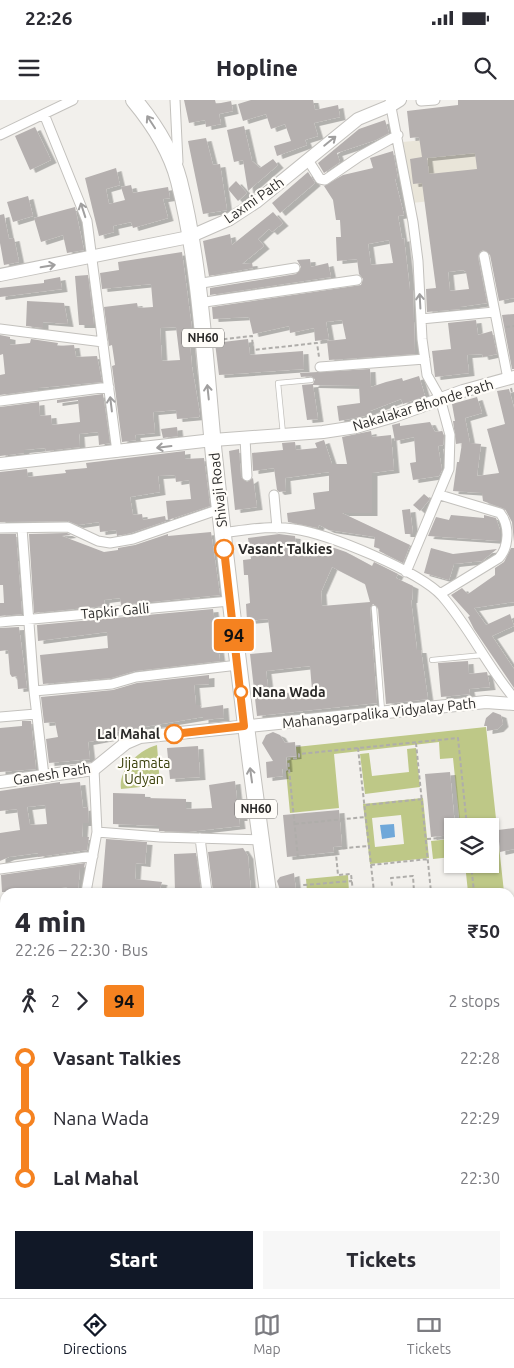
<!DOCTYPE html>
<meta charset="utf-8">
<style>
body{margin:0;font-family:Ubuntu,sans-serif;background:#f7f7f7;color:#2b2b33;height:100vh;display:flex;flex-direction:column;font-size:19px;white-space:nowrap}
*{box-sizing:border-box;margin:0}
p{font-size:16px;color:#7c7c81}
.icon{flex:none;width:28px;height:28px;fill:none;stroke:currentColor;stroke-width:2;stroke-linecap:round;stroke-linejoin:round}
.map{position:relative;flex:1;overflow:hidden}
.details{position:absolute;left:0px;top:788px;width:515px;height:411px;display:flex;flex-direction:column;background:#fff;border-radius:15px 15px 0 0;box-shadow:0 1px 4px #0004}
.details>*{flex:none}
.badge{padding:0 10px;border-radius:4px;font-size:18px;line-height:32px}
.buttons{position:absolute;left:444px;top:718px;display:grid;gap:10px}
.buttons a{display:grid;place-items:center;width:55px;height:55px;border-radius:0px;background:#fff;box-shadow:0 1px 4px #0004;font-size:25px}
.map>.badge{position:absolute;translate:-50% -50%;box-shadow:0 0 0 2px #fff}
.legs{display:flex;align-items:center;gap:8px;height:55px;padding:0 15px;font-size:16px}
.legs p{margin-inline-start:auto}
.overview{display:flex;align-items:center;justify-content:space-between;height:85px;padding:0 15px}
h1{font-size:28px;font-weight:800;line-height:38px}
.cta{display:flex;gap:10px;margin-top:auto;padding:10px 15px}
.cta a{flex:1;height:58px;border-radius:0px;background:#111827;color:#fff;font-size:20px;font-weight:800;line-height:58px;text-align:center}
.cta a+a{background:#f7f7f7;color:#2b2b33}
ul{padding:0 15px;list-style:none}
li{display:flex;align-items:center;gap:18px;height:60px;font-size:19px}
li i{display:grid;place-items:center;width:8px;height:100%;margin:0 6px;background:currentColor}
li i::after{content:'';width:12px;height:12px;margin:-6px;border:4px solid;border-radius:50%;background:#fff}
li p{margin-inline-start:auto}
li:first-child i{background:linear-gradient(#0000 50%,currentColor 0)}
li:last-child i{background:linear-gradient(currentColor 50%,#0000 0)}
.status{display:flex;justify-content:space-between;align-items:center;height:35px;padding:0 25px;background:#fff;direction:ltr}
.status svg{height:14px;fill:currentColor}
header{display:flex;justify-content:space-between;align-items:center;height:65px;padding:0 15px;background:#fff;font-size:22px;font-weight:800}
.tabs{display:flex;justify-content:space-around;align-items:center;height:70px;border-top:1px solid #e1e1e2;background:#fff;font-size:14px;color:#7c7c81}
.tabs a{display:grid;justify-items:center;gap:2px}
.tabs .current{color:#111827}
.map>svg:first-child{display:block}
.built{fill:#e9e5d9}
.green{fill:#bec887;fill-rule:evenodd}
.water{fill:#70a8d9}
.building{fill:#b5b0af;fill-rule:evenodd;filter:url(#shadow)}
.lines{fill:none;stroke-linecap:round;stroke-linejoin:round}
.lane-casing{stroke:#c3c1bd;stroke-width:6}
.street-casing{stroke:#c3c1bd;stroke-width:11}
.secondary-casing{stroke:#c3c1bd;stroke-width:14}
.highway-casing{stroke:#c3c1bd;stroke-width:18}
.path{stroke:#afadaa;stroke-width:2;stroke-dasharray:4 2.5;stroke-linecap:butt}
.lane{stroke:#fff;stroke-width:4.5}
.street{stroke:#fff;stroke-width:9}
.secondary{stroke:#fff;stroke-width:12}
.highway{stroke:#fff;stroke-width:16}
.oneway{stroke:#a09f9f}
.line-1-casing{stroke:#fff;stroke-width:11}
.line-1{stroke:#f58220;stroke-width:8}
.stop-1-dot{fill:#fff;stroke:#f58220;stroke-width:2.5}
.labels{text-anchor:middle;stroke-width:4.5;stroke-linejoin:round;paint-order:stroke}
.shield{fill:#fffdf9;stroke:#6b6967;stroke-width:1}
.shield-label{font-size:12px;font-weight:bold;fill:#2b2a29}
.street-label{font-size:14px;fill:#2b2a29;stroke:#fffdf9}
.stop-label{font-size:14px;font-weight:bold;fill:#2b2a29;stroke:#fffdf9;text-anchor:start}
.park-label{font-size:14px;fill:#3a4009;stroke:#fffdf9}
</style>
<div class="status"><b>22:26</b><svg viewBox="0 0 49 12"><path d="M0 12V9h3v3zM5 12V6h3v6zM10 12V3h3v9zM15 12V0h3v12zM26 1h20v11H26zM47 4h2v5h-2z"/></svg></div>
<header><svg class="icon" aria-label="menu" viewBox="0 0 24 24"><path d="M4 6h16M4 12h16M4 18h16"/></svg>Hopline<svg class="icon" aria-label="search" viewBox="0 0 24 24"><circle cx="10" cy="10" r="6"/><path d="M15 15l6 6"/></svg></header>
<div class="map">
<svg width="514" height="1198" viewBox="0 0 514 1198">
<defs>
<filter id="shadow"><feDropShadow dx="5.5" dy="3" stdDeviation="0" flood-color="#0004"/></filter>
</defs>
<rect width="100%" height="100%" fill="#f2f0ec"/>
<path class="built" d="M514 31V92L412 103 403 42Z"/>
<path class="green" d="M486 627 504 792H468L465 764H490V726H460L453 658 440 659 439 642 334 654 339 708 290 713 286 671 288 670 287 658 297 657 296 647Z
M157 645 160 685 121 689C118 669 139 650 157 645Z
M416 648 420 687 365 694 360 654 369 653 372 676 409 672 407 649Z
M423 698 429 758 370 764 363 704ZM401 715 404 744 375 747 372 718Z
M450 739 452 757 433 759 431 741Z
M348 775 349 792H333L332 788H320V792H307L306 779Z"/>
<path class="water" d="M394 724 395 737 382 739 380 725Z"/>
<path class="building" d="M184 0H215L216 4 231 1 233 11 219 14 221 24 206 27 205 20 189 23Z
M251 0H313L315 10 338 5 340 17 314 23 318 36 305 40 307 45 277 56 274 46 291 41 285 24 271 29 266 14 243 21 238 4Z
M458 0H514V198L499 201 490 155 483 150 480 152 478 157 487 203 460 207V209L427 212 426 189 436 188 422 83 413 84 410 59 422 57 419 37 410 38 407 11 458 5ZM475 53 477 69 429 74 427 58ZM463 170 466 172 469 189 450 191 448 172Z
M385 20 389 33 376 40 337 53 340 62 324 73 318 63 359 29Z
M244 26 252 61 260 68 273 59 278 65 248 91 243 60 234 62 227 30Z
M35 27 51 60 30 70 15 36Z
M206 38 213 65 220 64 227 110 203 114 188 41Z
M393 51 398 79H395L404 115 398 116 402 139 404 138 410 190H413L415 254 329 260 327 241 346 239 342 220 326 222 329 239 315 241 314 228 290 233 289 226 253 234 249 217 213 219 212 207 361 185 363 179 359 174 357 159 337 161 336 137H341L340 120H336L333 100 324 86 343 75 373 68 370 58ZM389 140 393 163 371 165 368 144Z
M116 68 120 85 106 89 109 104 125 100 121 87 131 85 133 93 168 87 170 98 163 99 168 118 133 128 131 122 113 126 114 132 99 136 85 78Z
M308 72 315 83 280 113 272 103Z
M236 81 247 93 238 101 228 89Z
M28 96 33 116 13 122 7 102Z
M75 107 84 150 67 153 63 135 41 142 34 118Z
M273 112 283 123 272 132 269 129 258 139 264 146 242 164 252 163 253 168 209 176 203 141 230 134 232 145Z
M4 114 9 139 14 138 19 162 4 165 0 143V115Z
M182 152 194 244H190L192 267 200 314 199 317 177 319 176 310 153 312 155 333 135 335 136 340 122 342 112 266 115 265 112 245 109 246 104 207 137 203 138 208 153 207 151 184 102 189 100 173 119 170 118 162ZM176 227 180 260 162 261 160 228Z
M310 159 311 167 328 163 331 177 210 195V188L296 174 301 167 297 160Z
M88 175 94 225H79L75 176Z
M60 177 62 189 0 197V188L44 183V180Z
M27 201 64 203 68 224 43 222V228L26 226Z
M514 214V269H512L502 215Z
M476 220 478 235 492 231 497 254 483 257 482 254 467 255 469 273 435 277 432 251 451 249 448 223Z
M0 235 10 237V245L30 243 31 239 58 243 57 246 74 245 76 257 97 256 102 282 38 288V290L0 295V275L5 274 3 254 0 255Z
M248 239 250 255 303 251 304 269 219 275 215 243Z
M370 269 371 287 386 282 402 278 403 281 419 276 425 296 403 304 401 299 370 311V315L339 321 337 306 360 303 359 286 313 285 318 319 307 320 302 285 313 284 315 279 311 276 301 277 300 273Z
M509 289 514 308V442L512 422 505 409 483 401 482 393 453 391 457 362H459L462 343 456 344 453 321H455L452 304 477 297 482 313 465 318 470 343 481 344 477 376 499 373 487 329 505 324 497 291Z
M103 294 110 343 99 345 98 332 79 334 80 347 46 351 45 348 24 350V353L0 356V307L39 302 40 316 51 315 52 325 80 322 78 300 57 303V300Z
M430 322 435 332 442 331 441 327 444 336 443 345 438 346 442 370 439 376 413 380 410 363 416 362 414 337 395 341 392 325 400 323V326Z
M177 327 178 336 163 338 161 329Z
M371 331 372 337 391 335 394 370 372 373V413H342L410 445 403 463 379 451 380 449 374 447 375 437 329 430 319 425 318 428 288 422 287 413 315 409 313 393 329 391V372L285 378 286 391 279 392 277 390 274 368 253 371 252 353 283 350 282 343 295 342 296 350 317 348 315 343 324 340 332 364H347L342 337Z
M239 349 241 377 247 382 253 378 257 407 235 410 229 351Z
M185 351V359L204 358 210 406 168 420 166 401 191 399 189 380 176 382 175 375 158 376 160 392 130 397 133 415 142 414 143 420 165 416 166 421 131 433 117 436 116 430 100 432 99 422 78 425 68 421 0 422V372L27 369 28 377 66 373 65 370 87 368 86 363Z
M424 394 430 399 420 411 413 405Z
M410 409 413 434H405L402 410Z
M451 415 484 418V415L496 418 500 430V441L428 436 436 417 449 420Z
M211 432 220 495 121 505 120 498 104 500 105 506 34 513 29 434 67 433 71 435 62 436 104 452 118 450V448L135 445 168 434V436Z
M0 434H16L22 514 0 516V503H4L3 485H0Z
M279 434 295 436 296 444H323L346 452 372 466 374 462 398 474 396 478 413 486 412 500H411L417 550H421L428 599 386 604 378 508 373 504 370 508 377 603 257 616 250 554 272 552 268 519 247 521 246 504 250 503 248 475H244L243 460 251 459 248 438ZM332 467 365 484 370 502 322 506 321 492ZM310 566 312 590 269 595 266 571Z
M431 448 453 454 497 449 482 461 454 464 449 480 424 473Z
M511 448H514V502L474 508 486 525 510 514 514 526 492 536 514 569V588L474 529 468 517 470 516 451 495 462 488 468 494 495 475V468L504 462Z
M213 509 220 561 135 571 111 578 43 584 40 555 108 548 107 532 38 541 37 525Z
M19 527 27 588 18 589 17 576 12 577 10 574 8 550 0 551V528Z
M468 561 469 574 487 572 490 587 469 589 470 594 441 597 438 563Z
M209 575V584L194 585 196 605H200L201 608 223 605 224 618 203 620V617L114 632 115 637 88 642 90 659 49 663 46 639 58 637 55 622 44 623 41 597 113 590 137 583Z
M493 612 501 615 503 624 498 629 487 631V626H484L486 618Z
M22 621H31L36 669 0 672V628L22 626Z
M273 632 280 635 285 643 295 642 296 656 286 657 287 669H282L283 676 267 678 266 662 273 661 262 643 266 635Z
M198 646 200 677 170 679 167 648Z
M450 672 455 726H452V735L431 737 425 674Z
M235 681 238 708H241L242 718H239L240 726 188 732 159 731V726L113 724V693L145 694V698L186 699V709L212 708 209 685Z
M60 682V684L80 682 83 708 88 707 89 723H83L82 737H89L87 750 38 757V753L9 757 0 761V733L20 730 17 709 0 711V691ZM45 705 47 724 30 725 27 707Z
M339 710 342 746 333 747 334 752 287 757 283 715Z
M514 728V749L500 752 498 730Z
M106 739 147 742 145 764 136 763 135 779 162 782 159 792 102 788Z
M243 748 248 756 251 792H213L208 752Z
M196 753 201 792H175L174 754Z
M85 763 84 768H80L78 792H68L67 787 37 792H2L1 775Z
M294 773 296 792 280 790 277 781 280 777Z"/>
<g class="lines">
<g class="lane-casing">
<path id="lane" d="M283 334 278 283 311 280
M374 508 382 611
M432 560 483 555"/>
</g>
<g class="street-casing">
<path id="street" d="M175 0 178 62
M421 1 435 0
M390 2 413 122 418 161 422 239 427 275 440 298 450 335 449 369 406 472
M44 14 87 121 117 352
M0 35 73 0
M308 60 320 79 325 80 360 56 398 35
M484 156 508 279
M196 184 295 168
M198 203 357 180
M421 219 494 212
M0 229 103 242
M320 267 425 259
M0 301 109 287
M245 338 247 376
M274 395 277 428
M440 395 500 413C510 425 509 447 499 458L440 494
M0 428 68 427 98 441 110 443 133 439 220 409
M22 428 34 591 44 676
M222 433C246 430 271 425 294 429 329 434 419 471 442 496 470 528 487 566 514 598
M0 522 230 501
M34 591 112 584 136 577 238 565
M0 617 36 614
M97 732 160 737 261 740
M200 738 207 792
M0 769 93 756
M86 792 97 732 94 669
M2 928 5 929
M510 951 514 946
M0 977 5 978
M0 1056 5 1046
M510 1100 514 1099
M85 1194V1198
M242 1194V1198"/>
</g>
<g class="secondary-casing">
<path id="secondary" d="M0 175 189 137 230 119 256 102 358 19 392 5 400 0
M0 364 213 340 323 332 356 327 394 316 463 291 514 277
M0 682 94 669 126 643 140 637 486 602 514 604
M140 1198 167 1194
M340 1198 344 1194
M362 1198 366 1194"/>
</g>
<g class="highway-casing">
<path id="highway" d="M134 0C154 24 171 50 179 81 201 168 205 266 214 356 230 502 248 647 268 792
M510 924 514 920
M507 1194 509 1198"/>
</g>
<path class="path" d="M506 227 514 226
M217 240 252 236 253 250 317 243 319 257
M511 288 514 301
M416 643 431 792
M358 648 374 792
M366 705 423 699
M295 724 365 717
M427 739 452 737
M336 754 335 749 368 746
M471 764 474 792
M371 765 428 759
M305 792 304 785 352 781
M353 792 351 774 338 775 336 754 298 758 288 659 299 658V654L458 638 467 726
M393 792 391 778 413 776 414 792
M510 1177 514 1175
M467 1198 476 1194"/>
<use href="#lane" class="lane"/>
<use href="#street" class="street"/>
<use href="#secondary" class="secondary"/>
<use href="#highway" class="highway"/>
</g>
<defs><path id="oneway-shaft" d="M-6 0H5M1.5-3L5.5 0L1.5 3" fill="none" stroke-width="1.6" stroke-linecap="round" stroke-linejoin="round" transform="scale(1.25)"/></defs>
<g class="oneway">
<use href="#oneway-shaft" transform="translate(151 22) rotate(-123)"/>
<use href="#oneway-shaft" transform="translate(330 41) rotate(-39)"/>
<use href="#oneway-shaft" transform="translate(83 110) rotate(-108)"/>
<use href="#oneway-shaft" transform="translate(48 166) rotate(-10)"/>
<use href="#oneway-shaft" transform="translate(420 201) rotate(-93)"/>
<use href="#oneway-shaft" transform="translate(208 292) rotate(-96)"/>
<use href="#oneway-shaft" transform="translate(111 304) rotate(-97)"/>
<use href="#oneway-shaft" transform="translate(164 347) rotate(173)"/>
<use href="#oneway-shaft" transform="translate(251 675) rotate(-98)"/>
</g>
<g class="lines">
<g class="line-1-casing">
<path id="line-1" d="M174 634 244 626 224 449"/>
</g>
<use href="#line-1" class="line-1"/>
</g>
<g class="stop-1-dot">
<circle cx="224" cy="449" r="9"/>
<circle cx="241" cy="592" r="6"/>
<circle cx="174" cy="634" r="9"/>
</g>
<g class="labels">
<g class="shield">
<rect x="182" y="228.5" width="42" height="19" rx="4"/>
<rect x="235" y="699.5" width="42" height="19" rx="4"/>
</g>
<g class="shield-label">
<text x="203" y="242">NH60</text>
<text x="256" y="713">NH60</text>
</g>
<g class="street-label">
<text transform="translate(254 100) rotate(-35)" y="5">Laxmi Path</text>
<text transform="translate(423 305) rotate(-17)" y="5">Nakalakar Bhonde Path</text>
<text transform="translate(218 390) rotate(-96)" y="5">Shivaji Road</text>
<text transform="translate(115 511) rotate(-5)" y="5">Tapkir Galli</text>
<text transform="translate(379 613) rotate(-6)" y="5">Mahanagarpalika Vidyalay Path</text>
<text transform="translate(52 674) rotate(-9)" y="5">Ganesh Path</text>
</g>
<g class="stop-label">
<text x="238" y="454">Vasant Talkies</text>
<text x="252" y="597">Nana Wada</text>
<text x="160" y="639" text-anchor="end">Lal Mahal</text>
</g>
<g class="park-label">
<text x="144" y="668">Jijamata<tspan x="144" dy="16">Udyan</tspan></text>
</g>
</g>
</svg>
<div class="buttons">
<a><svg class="icon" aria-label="layers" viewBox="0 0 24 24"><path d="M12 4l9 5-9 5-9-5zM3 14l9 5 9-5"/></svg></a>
</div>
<b class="badge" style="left:234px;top:535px;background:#f58220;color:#111">94</b>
<section class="details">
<div class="overview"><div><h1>4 min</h1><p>22:26 – 22:30 · Bus</p></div><b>₹50</b></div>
<div class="legs"><svg class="icon" aria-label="walk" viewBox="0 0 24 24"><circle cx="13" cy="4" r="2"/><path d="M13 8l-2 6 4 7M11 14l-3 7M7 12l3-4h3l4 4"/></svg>2<svg class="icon" aria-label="forward" viewBox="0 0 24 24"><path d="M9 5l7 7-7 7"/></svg><b class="badge" style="background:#f58220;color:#111">94</b><p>2 stops</p></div>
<ul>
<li><i style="color:#f58220"></i><b>Vasant Talkies</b><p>22:28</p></li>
<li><i style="color:#f58220"></i><span>Nana Wada</span><p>22:29</p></li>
<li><i style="color:#f58220"></i><b>Lal Mahal</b><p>22:30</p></li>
</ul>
<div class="cta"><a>Start</a><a>Tickets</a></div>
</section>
</div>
<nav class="tabs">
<a class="current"><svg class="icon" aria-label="directions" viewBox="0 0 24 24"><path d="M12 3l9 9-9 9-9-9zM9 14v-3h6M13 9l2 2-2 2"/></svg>Directions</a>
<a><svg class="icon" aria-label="map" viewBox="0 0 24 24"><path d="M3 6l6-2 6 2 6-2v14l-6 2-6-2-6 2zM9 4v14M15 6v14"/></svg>Map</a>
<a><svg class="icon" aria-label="tickets" viewBox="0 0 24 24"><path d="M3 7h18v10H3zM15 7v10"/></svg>Tickets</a>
</nav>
